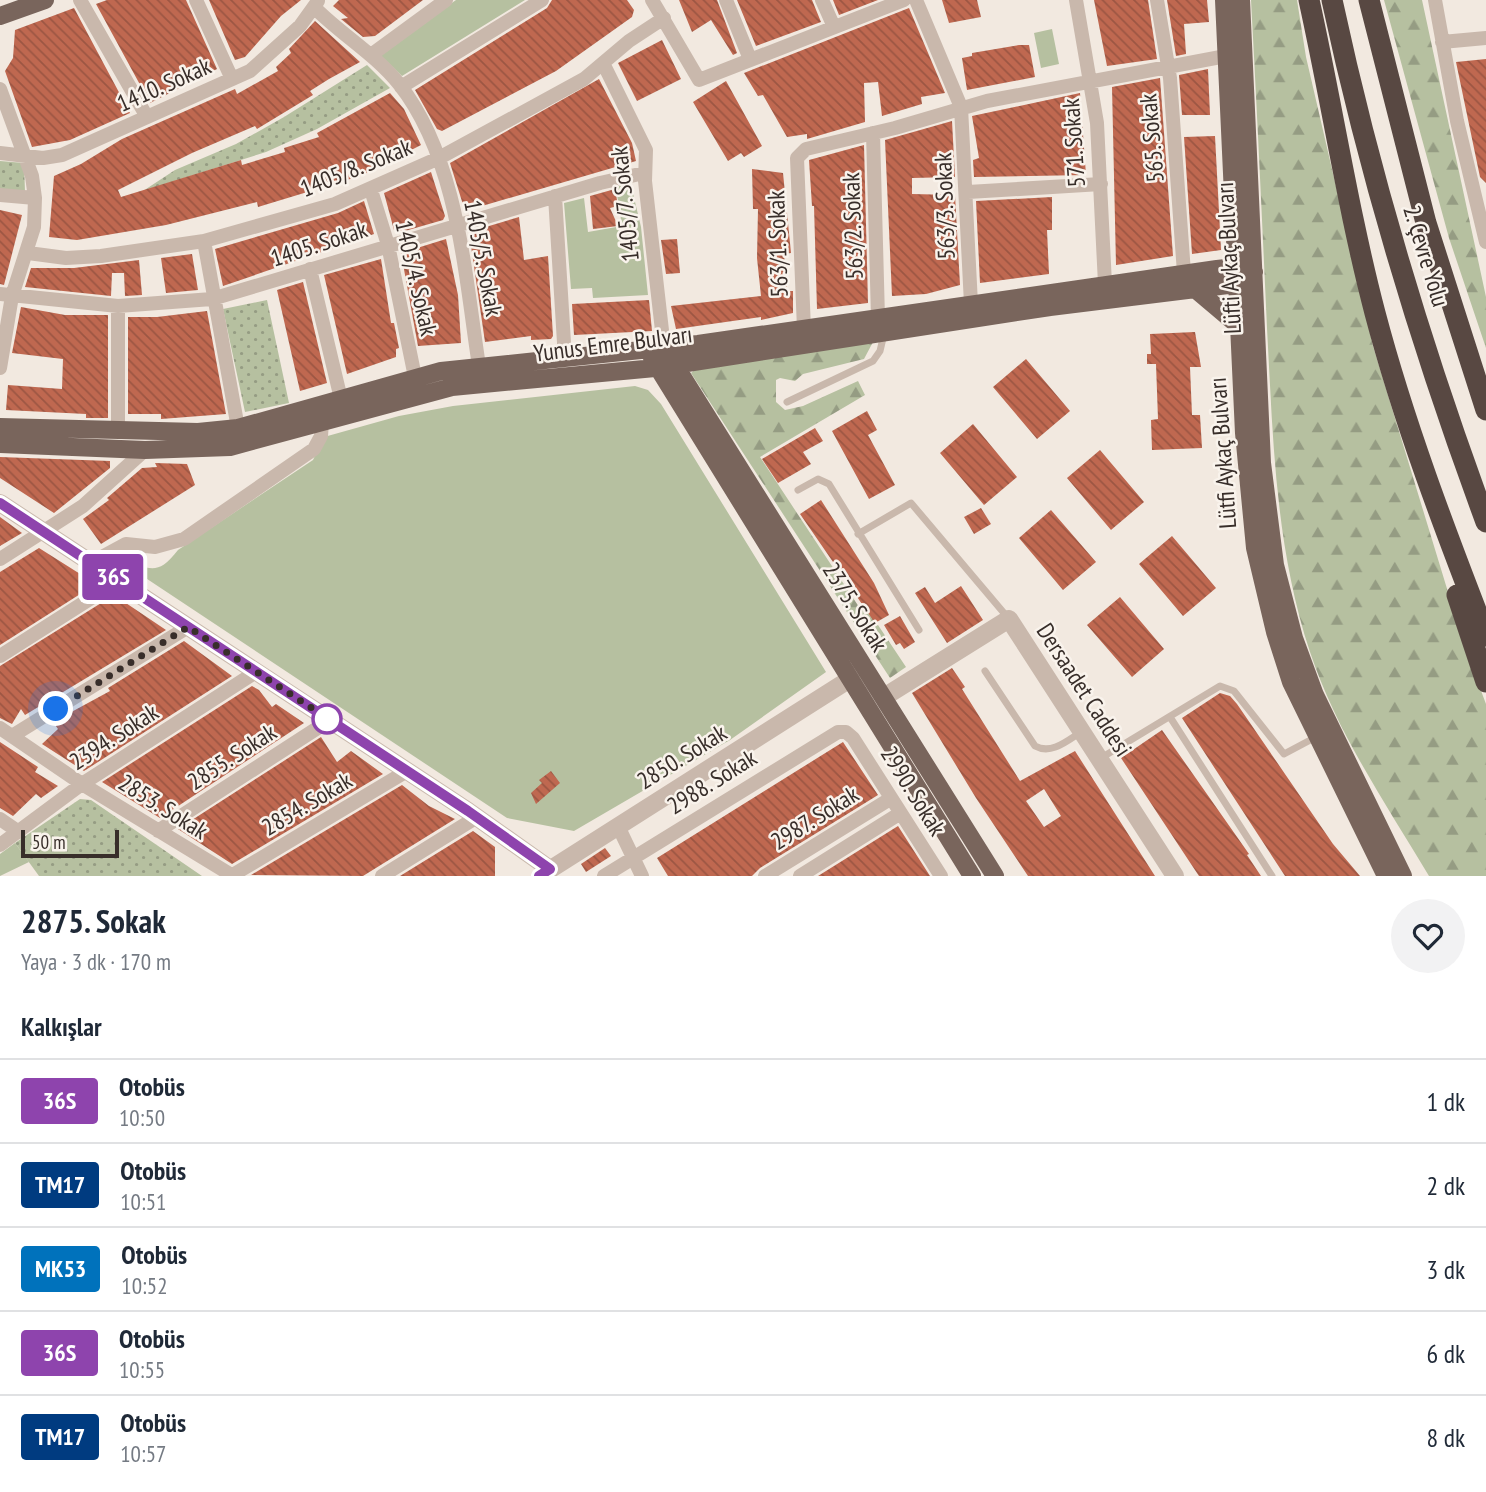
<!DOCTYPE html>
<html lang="tr">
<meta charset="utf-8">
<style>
body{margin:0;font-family:"PT Sans Narrow",sans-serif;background:#f2f2f3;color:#1f2937;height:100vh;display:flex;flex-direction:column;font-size:26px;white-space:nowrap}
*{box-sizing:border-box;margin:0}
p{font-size:23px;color:#747a83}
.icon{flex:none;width:38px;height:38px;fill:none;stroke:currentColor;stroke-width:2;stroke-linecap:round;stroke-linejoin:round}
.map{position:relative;height:876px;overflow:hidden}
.drawer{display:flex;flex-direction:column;background:#fff;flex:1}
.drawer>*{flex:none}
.badge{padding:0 14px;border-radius:5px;font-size:24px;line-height:46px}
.scale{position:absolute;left:21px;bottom:18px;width:98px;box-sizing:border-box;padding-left:7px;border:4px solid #382e2a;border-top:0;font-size:19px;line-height:24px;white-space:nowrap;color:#382e2a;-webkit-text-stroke:5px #f9f3ec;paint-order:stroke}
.you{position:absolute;width:35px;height:35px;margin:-18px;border:5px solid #fff;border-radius:50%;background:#1a73e8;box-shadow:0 0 0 10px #1a73e833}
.map>.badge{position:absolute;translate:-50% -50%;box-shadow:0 0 0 4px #fff}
h2{padding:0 21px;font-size:26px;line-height:63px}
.round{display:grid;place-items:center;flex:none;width:74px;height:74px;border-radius:37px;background:#f2f2f3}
.summary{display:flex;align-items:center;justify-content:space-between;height:119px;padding:0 21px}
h1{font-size:33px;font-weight:700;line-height:52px}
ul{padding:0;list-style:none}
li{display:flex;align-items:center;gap:21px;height:84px;padding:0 21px;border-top:2px solid #e0e1e3}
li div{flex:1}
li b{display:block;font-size:26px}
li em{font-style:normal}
li .badge{min-width:77px;font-weight:700;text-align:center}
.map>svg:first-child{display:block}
.green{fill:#b6c0a0}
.forest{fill:url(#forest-firs)}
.park{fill:url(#park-dots)}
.building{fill:url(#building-back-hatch);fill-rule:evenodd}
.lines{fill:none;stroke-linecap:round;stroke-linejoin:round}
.service{stroke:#c9b8ac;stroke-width:7}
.minor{stroke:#c9b8ac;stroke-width:14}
.tertiary{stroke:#c9b8ac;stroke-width:18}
.primary{stroke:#79655c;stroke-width:18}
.motorway{stroke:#584842;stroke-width:21}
.line-casing{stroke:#fff;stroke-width:16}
.line{stroke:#8e44ad;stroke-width:10}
.walk{stroke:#382e2a;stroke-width:7;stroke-dasharray:0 12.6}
.stop-dot{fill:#fff;stroke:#8e44ad;stroke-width:3.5}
.labels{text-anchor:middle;stroke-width:5;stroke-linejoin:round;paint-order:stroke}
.street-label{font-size:24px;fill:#382e2a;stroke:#f9f3ec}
</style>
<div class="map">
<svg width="1486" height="876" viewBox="0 0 1486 876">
<defs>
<pattern id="forest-firs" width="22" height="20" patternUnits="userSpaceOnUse" patternTransform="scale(1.75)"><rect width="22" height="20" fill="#b6c0a0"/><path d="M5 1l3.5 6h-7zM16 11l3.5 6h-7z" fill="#959c83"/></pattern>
<pattern id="park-dots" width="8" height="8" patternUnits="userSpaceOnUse" patternTransform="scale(1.75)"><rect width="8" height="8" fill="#b6c0a0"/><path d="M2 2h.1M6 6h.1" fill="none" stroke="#959c83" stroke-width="1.8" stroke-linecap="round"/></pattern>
<pattern id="building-back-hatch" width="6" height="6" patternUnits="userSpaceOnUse" patternTransform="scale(1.75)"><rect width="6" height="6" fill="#bf6850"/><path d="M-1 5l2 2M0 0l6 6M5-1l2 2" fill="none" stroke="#9c5643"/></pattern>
</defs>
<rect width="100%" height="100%" fill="#f2e9e0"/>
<path class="green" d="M456 0H525L402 76 380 55Z
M1052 29 1059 64 1041 68 1034 33Z
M623 184 631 185 641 227 648 295 593 298 592 288 571 289 564 203 584 198 588 232 622 226 616 188Z
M635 386 648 390 661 404 826 672 730 740 574 831 507 818 120 561C151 567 156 578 178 550L313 460 324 437 399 416 453 406Z
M15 843 29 862 0 876V854Z"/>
<path class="forest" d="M1251 0H1297L1306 57 1373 346 1466 651 1486 704V876H1429C1386 804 1337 733 1310 652 1275 546 1273 438 1267 328 1262 219 1257 109 1251 0Z
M1384 0H1422L1486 297V348L1449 238Z
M873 342 864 359 803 374 795 381 780 378 776 380V402L785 410 803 406 858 381 865 395 760 457 859 607 864 604 906 667 890 678 691 373 698 367Z"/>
<path class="park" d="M367 65 390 88 317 129 266 152 143 191 175 170 236 144 284 117Z
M0 161 24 163 25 192 0 189Z
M267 300 289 403 245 412 223 309Z
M80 799 91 800 202 876H39L15 843Z"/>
<path class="building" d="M107 0H186L217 69 150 103 96 4Z
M209 0H301L281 16 245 57 235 60Z
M339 0H423L375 36 363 37 341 19 348 18 333 6Z
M552 0H627L634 10 632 17 556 71 442 131 437 129 415 90 547 8Z
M679 0H717L737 53 733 55 711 20 692 32Z
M737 0H812L821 22 756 46Z
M833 0H878L839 15Z
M942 0H977L981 17 949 23Z
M1094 0H1148L1157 59 1107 66Z
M1167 0H1207L1209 22 1184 24 1186 54 1176 56Z
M74 8 130 113 70 140 32 147 5 71 13 58 15 30Z
M909 8 945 93 921 97 922 104 882 116 878 82 864 83 865 122 807 139V134L787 137 763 95 758 96 744 73Z
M315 21 360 62 329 79 310 91 313 95 257 129 255 126 192 153 118 190 121 197 241 160 242 165 285 152 284 148 319 137 317 133 390 93 404 109 421 145 376 168 371 167V171L360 176 258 207 257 202 166 225 77 240 49 237 54 176 81 164 122 139 235 89 237 94 278 71 276 67 291 53 289 49Z
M662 40 681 79 637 101 618 63Z
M1019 45H1029L1035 77 967 90 962 58 972 56V53Z
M1486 59V183L1480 177 1456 62Z
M1208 69 1210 115H1182L1179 75Z
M1160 78 1173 256 1116 265 1112 87Z
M599 79 632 143 636 161 465 211 450 163Z
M726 81 762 146 744 157 741 153 728 161 693 102Z
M1080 93 1086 175 974 177 973 160 979 158 972 116Z
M952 121 955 177 912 178V194L955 195 960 285 926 294 892 296 885 140Z
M1215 136 1221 250 1192 254 1184 137Z
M864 145 868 303 817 309 814 206H812L809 160Z
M752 169 783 173 791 253 784 254 787 291H793V313L761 320V317L676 329 671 306 761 296 757 258 758 209H753Z
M431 172 445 216 443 220 398 233V229L394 230 384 193Z
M615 189 618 206 610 208 618 226 593 229 590 196Z
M1052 197V230H1047L1049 274 980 283 976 201Z
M364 201 374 234 223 286 215 249 338 213Z
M0 210 22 215 4 285 0 284Z
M519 217 524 260 548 256 553 336 551 339 531 340V336L485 342 469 232Z
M446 239 458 295 461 343 418 346 401 253Z
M677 239 680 273 666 274 661 240Z
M192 254 198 290 166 293 161 258Z
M381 259 391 323H394L399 348 396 349V357L347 374 324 275Z
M139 260 142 295 125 296 124 273H112L111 296 25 287 31 268H74Z
M303 282 327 383 300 391 277 290Z
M649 300 652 331 574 335 572 304Z
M21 307 65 315H108V418H86V414L6 410 8 385 62 389 63 359 12 353Z
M207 311 226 414 161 419V414H128V317H157Z
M1195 332 1201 367H1190L1192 415H1200L1202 448 1152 450 1151 420 1158 419 1156 364H1147V354H1151L1150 334Z
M1026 359 1070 411 1037 439 993 387Z
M867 411 877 430 868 435 895 485 869 499 832 431Z
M973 424 1017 477 984 505 940 453Z
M815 428 823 441 803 452 811 464 778 483 762 459Z
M1100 450 1144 502 1111 530 1067 478Z
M0 457 110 461V468L54 513 0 478Z
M155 463 187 464 195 485 101 544 83 519 109 500 107 498 142 468 157 467Z
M821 500 874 583 889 615 875 623 800 514Z
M981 508 991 524 974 534 964 517Z
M1051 510 1096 562 1063 590 1019 538Z
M0 517 22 533 0 546Z
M1172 536 1216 588 1183 616 1139 564Z
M39 548 96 584 0 645V572Z
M961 586 983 620 947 643 915 593 925 587 935 603Z
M114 595 166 630 25 715 21 709 12 724 0 718V666Z
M1120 597 1164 649 1132 677 1087 625Z
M900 616 915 642 904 649 900 643 896 645 884 625Z
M184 641 232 676 84 771 42 744 58 729 53 722 110 691 108 688Z
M952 668 965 687 962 689 1020 781 1075 751 1155 876H1028L976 798 912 693ZM1044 789 1061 816 1044 827 1026 801Z
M252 686 259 690 272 707 276 704 304 723 160 818 102 782Z
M1220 693 1230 696 1237 704 1333 844 1360 876H1285L1182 718Z
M1162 730 1249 854 1247 855 1261 876H1199L1189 861 1121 758Z
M321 737 337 762 351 751 383 774 232 864 178 829Z
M0 742 38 767 35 772 58 786 41 798 36 794 13 816 0 808Z
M843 742 878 795 760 868 752 876H668L657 858Z
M551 771 560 783 536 804 531 793 542 783 539 780Z
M402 785 429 806 455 819 363 876 251 875Z
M898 826 930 876H818Z
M473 831 495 847V876H400Z
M605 848 611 856 586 872 581 864Z"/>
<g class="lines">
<path class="service" d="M787 402 873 361 880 351 884 334
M798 490 818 479 829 484 919 630
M858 534 911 503 1009 619
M985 671 1035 746C1051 755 1067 741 1081 732
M1170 717 1272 876
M1101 758 1220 686 1234 691 1284 754 1316 737"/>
<path class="minor" d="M80 0 147 117
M196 0 232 79
M652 0 699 80 904 0
M726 0 750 59
M822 0 834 27
M916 0 961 107 971 304
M1076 0 1097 123 1105 284
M1157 0 1170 78 1184 273
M1435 0 1457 121 1486 242
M316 9C342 35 376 55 399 84 458 158 465 276 479 366
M1442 42 1486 38
M371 55 446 0
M603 63 646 150 645 181 664 348
M401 87 542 0
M0 89 32 176 35 198 34 227 12 296 0 368
M873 133 878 318
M0 153 43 158 62 155 250 71 300 26 318 1
M371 190 388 245 415 377
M968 192 1101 184
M0 195 35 198
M555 196 565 359
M204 241 238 428
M28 253 66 258 101 256 204 241 335 204 439 158 584 79 629 41 664 18
M310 269 341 399
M0 294 118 306 212 299 600 183 644 173
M804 329 797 158 806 149 895 128 987 101 1226 56
M118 430V306
M0 559 83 506 145 450
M91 563 126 544 155 547 184 539 314 449 321 436 322 422
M0 656 118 581
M0 728 82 784 233 876
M12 736 188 627
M0 819 19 832
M618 826 642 876
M158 831 330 720
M0 845 82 784 256 672
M231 876 407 771
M382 876 477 817
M604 876 838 732H846L853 738 941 876
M765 876 890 799
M800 876 899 814"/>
<path class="tertiary" d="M0 503 468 811 550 869
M884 697 1009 619 1175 876
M543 874 850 679"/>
<path class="primary" d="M1224 0 1244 433 1255 548 1275 632 1291 682 1386 876
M1241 0 1262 463 1275 565 1294 638 1315 695 1403 876
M0 16 45 0
M1194 288 1239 326
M670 357 995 876
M652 358 972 876
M0 427 198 432 238 428 441 371 698 344 1217 269 1235 267 1254 272
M0 444 145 450 230 447 452 387 655 368 1050 307 1236 284 1254 272"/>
<path class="motorway" d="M1309 0C1332 104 1348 210 1375 313 1404 423 1445 530 1486 636
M1332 0C1370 177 1423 352 1486 522
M1369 0 1426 223 1486 410
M1457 595 1486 682"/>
</g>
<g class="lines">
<g class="line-casing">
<path id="line" d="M0 503 468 811 550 869 539 876"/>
</g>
<use href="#line" class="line"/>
<path class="walk" d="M56 709 188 627 330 720 327 719"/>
</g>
<circle class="stop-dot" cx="327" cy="719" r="14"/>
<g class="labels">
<g class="street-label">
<text transform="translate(164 85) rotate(-24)" y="8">1410. Sokak</text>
<text transform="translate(1152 138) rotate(-95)" y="8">565. Sokak</text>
<text transform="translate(1074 143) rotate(-94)" y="8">571. Sokak</text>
<text transform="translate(356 168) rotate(-22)" y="8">1405/8. Sokak</text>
<text transform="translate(625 204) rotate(-96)" y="8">1405/7. Sokak</text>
<text transform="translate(945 206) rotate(-92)" y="8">563/3. Sokak</text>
<text transform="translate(853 226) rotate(-92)" y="8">563/2. Sokak</text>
<text transform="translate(319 244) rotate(-18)" y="8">1405. Sokak</text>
<text transform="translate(778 244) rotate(-92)" y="8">563/1. Sokak</text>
<text transform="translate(1426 256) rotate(73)" y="8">2. Çevre Yolu</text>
<text transform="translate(483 258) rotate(79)" y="8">1405/5. Sokak</text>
<text transform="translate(1229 258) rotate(-93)" y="8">Lüfti Aykaç Bulvarı</text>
<text transform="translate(416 278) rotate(77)" y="8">1405/4. Sokak</text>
<text transform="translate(613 344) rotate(-7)" y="8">Yunus Emre Bulvarı</text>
<text transform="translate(1223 453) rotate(-94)" y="8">Lütfi Aykaç Bulvarı</text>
<text transform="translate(855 607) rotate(58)" y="8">2375. Sokak</text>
<text transform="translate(1084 690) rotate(57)" y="8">Dersaadet Caddesi</text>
<text transform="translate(114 737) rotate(-33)" y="8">2394. Sokak</text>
<text transform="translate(232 757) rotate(-33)" y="8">2855. Sokak</text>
<text transform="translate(682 757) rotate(-32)" y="8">2850. Sokak</text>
<text transform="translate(712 782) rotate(-32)" y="8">2988. Sokak</text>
<text transform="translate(913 791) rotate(58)" y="8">2990. Sokak</text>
<text transform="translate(307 804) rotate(-31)" y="8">2854. Sokak</text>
<text transform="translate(163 807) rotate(32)" y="8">2853. Sokak</text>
<text transform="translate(815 818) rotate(-32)" y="8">2987. Sokak</text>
</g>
</g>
</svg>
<div class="scale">50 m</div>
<div class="you" style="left:56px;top:709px"></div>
<b class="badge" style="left:113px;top:577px;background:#8e44ad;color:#fff">36S</b>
</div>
<section class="drawer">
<div class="summary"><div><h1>2875. Sokak</h1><p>Yaya · 3 dk · 170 m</p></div><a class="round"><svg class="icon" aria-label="heart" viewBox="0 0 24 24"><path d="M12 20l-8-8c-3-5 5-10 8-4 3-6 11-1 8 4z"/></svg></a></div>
<h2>Kalkışlar</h2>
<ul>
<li><span class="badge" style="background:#8e44ad;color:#fff">36S</span><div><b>Otobüs</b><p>10:50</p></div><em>1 dk</em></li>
<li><span class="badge" style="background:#003b80;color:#fff">TM17</span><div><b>Otobüs</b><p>10:51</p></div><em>2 dk</em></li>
<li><span class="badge" style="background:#0072bc;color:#fff">MK53</span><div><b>Otobüs</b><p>10:52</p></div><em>3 dk</em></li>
<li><span class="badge" style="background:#8e44ad;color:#fff">36S</span><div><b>Otobüs</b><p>10:55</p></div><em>6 dk</em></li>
<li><span class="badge" style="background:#003b80;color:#fff">TM17</span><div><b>Otobüs</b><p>10:57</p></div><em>8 dk</em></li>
</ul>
</section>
